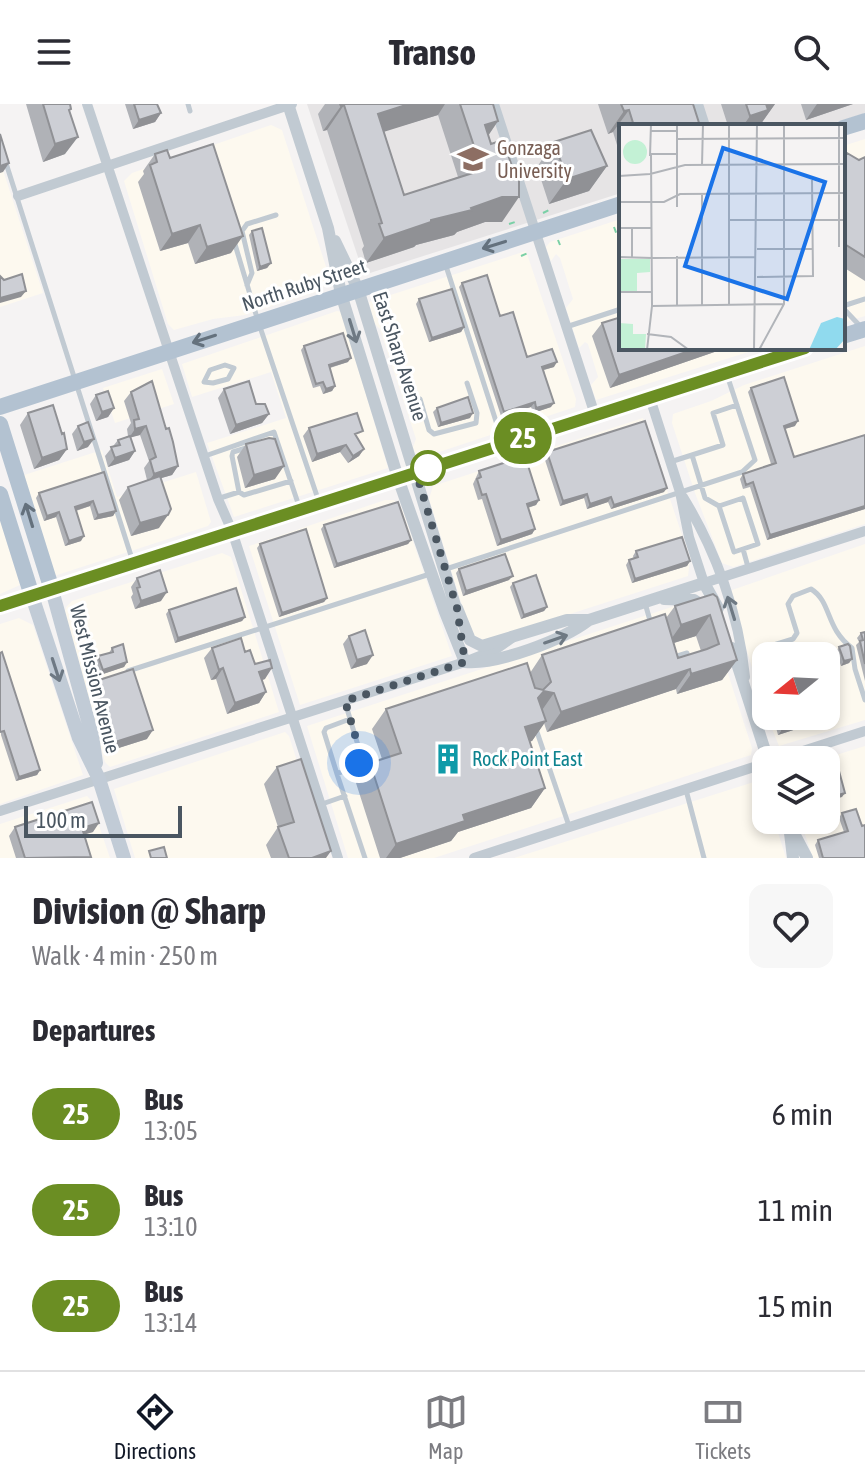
<!DOCTYPE html>
<meta charset="utf-8">
<style>
body{margin:0;font-family:"Asap Condensed",sans-serif;background:#f7f7f7;color:#2b2b33;height:100vh;display:flex;flex-direction:column;font-size:30px;white-space:nowrap}
*{box-sizing:border-box;margin:0}
p{font-size:26px;color:#7c7c81}
.icon{flex:none;width:44px;height:44px;fill:none;stroke:currentColor;stroke-width:2;stroke-linecap:round;stroke-linejoin:round}
.map{position:relative;height:754px;overflow:hidden}
.panel{display:flex;flex-direction:column;background:#fff;flex:1}
.panel>*{flex:none}
.badge{padding:0 16px;border-radius:26px;font-size:28px;line-height:52px}
.needle{width:52px;rotate:252deg}
.buttons{position:absolute;left:752px;top:538px;display:grid;gap:16px}
.buttons a{display:grid;place-items:center;width:88px;height:88px;border-radius:16px;background:#fff;box-shadow:0 4px 12px #0003;font-size:40px}
.scale{position:absolute;left:24px;bottom:20px;width:158px;box-sizing:border-box;padding-left:8px;border:4px solid #4a5661;border-top:0;font-size:22px;line-height:28px;white-space:nowrap;color:#4a5661;-webkit-text-stroke:6px #fff;paint-order:stroke}
.you{position:absolute;width:40px;height:40px;margin:-20px;border:6px solid #fff;border-radius:50%;background:#1a73e8;box-shadow:0 0 0 12px #1a73e833}
.map>.badge{position:absolute;translate:-50% -50%;box-shadow:0 0 0 4px #fff}
h2{padding:0 32px;font-size:30px;line-height:72px}
.round{display:grid;place-items:center;flex:none;width:84px;height:84px;border-radius:16px;background:#f7f7f7}
.summary{display:flex;align-items:center;justify-content:space-between;height:136px;padding:0 32px}
h1{font-size:38px;font-weight:700;line-height:60px}
ul{padding:0;list-style:none}
li{display:flex;align-items:center;gap:24px;height:96px;padding:0 32px}
li div{flex:1}
li b{display:block;font-size:30px}
li em{font-style:normal}
li .badge{min-width:88px;font-weight:700;text-align:center}
header{display:flex;justify-content:space-between;align-items:center;height:104px;padding:0 32px;background:#fff;font-size:36px;font-weight:700}
.tabs{display:flex;justify-content:space-around;align-items:center;height:112px;border-top:2px solid #e1e1e2;background:#fff;font-size:22px;color:#7c7c81}
.tabs a{display:grid;justify-items:center;gap:4px}
.tabs .selected{color:#111827}
.map>svg:first-child{display:block}
.commercial{fill:#fdf9ef}
.education{fill:#e6e4e5}
.lines{fill:none;stroke-linecap:round;stroke-linejoin:round}
.path{stroke:#7ad0a6;stroke-width:2;stroke-dasharray:6 4;stroke-linecap:butt}
.service{stroke:#c1cad2;stroke-width:5}
.minor{stroke:#c1cad2;stroke-width:10}
.tertiary{stroke:#c1cad2;stroke-width:12}
.secondary{stroke:#c1cbd6;stroke-width:14}
.primary{stroke:#b3c2d1;stroke-width:16}
.wall{fill:#b0b2b7;fill-rule:evenodd}
.shaded-wall{fill:#909195}
.building{fill:#cdcfd5;stroke:#909195;stroke-width:2}
.oneway{stroke:#64717d}
.oneway2{stroke:#6e7983}
.oneway3{stroke:#6e7984}
.line-casing{stroke:#fff;stroke-width:18}
.line{stroke:#6b8e23;stroke-width:12}
.walk{stroke:#4a5661;stroke-width:8;stroke-dasharray:0 14.4}
.stop-dot{fill:#fff;stroke:#6b8e23;stroke-width:4}
.labels{text-anchor:middle;stroke-width:6;stroke-linejoin:round;paint-order:stroke}
.education-label{font-size:20px;fill:#785e54;stroke:#fff;text-anchor:start}
.street-label{font-size:20px;fill:#4a5661;stroke:#fff}
.culture-label{font-size:20px;fill:#0d838f;stroke:#fff;text-anchor:start}
.inset-road{fill:none;stroke:#b1b4b9;stroke-width:2}
.view{fill:#1a73e8;fill-opacity:0.15;stroke:#1a73e8;stroke-width:4}
.inset-edge{fill:none;stroke:#4a5661;stroke-width:4}
</style>
<header><svg class="icon" aria-label="menu" viewBox="0 0 24 24"><path d="M4 6h16M4 12h16M4 18h16"/></svg>Transo<svg class="icon" aria-label="search" viewBox="0 0 24 24"><circle cx="10" cy="10" r="6"/><path d="M15 15l6 6"/></svg></header>
<div class="map">
<svg width="865" height="754" viewBox="0 0 865 754">
<rect width="100%" height="100%" fill="#f5f3f3"/>
<path class="commercial" d="M271 21 282 26 329 172 327 180 319 187 245 211 213 215 174 226 168 220 124 77 132 69Z
M865 35V212L843 219V42Z
M0 57 43 189 0 203Z
M621 115V244H761L596 296 591 281 598 273 588 240 585 238 579 244 566 204 573 195 560 154 556 150 551 157 546 143 550 138Z
M526 147 576 295 575 303 418 355 413 343 416 335 380 225 374 219 369 198Z
M337 207 341 208 388 364 234 413 207 339 286 314 271 268 192 293 182 260Z
M865 242V420L733 463 722 459 695 389 672 319 673 310 711 297 744 281Z
M162 265 174 300 115 319 103 284Z
M643 314 690 455 688 472 486 537 471 530 429 395 433 382Z
M102 346 117 393 196 368 211 418 208 422 54 472 21 372Z
M385 396H394L402 405 452 552 300 601 249 442Z
M0 416 20 481 0 490Z
M865 440V616L779 642 767 612H826V552H766V609L730 492 732 486Z
M222 449 231 453 279 608 110 663 105 658 82 578 65 508 66 503 72 497Z
M681 500 711 517 752 644 751 651 434 754H348L307 622Z
M19 514 33 521 83 671 0 700V520Z
M285 628 289 632 328 754H135L114 685Z
M865 642V754H813L800 716H826V656H820Z
M757 677 763 681 766 689V716H774L786 754H514Z
M87 692 90 695 110 754H0V720Z"/>
<path class="education" d="M307 0H865V9L825 22H621V89L370 169 361 162Z"/>
<g class="lines">
<path class="path" d="M543 109 549 106V109
M509 120 518 117
M614 123 617 131
M558 136 560 141
M521 152 528 149"/>
<path class="service" d="M188 0 190 7
M5 56 133 458
M234 137 258 217 319 398
M446 162 503 339
M247 181 252 169 242 127 247 120 276 111
M843 202 865 195
M843 204 861 223
M566 223 621 205
M225 261 234 264 228 275 213 279 204 278 210 266Z
M420 295 429 326 434 330 476 319 477 309 467 279
M205 352 274 328 300 405
M670 358 692 351
M239 388 232 352 233 348 246 344
M220 394 239 388 244 391 291 377
M719 402 705 394 692 351 723 341 713 309 737 301
M743 445 758 440 743 394 719 402 734 448 743 445 748 463
M446 465 742 368 755 356 727 271
M645 499 651 520
M764 544 793 535 797 529 788 500 793 492 811 485C832 498 825 524 852 544L855 565 865 596
M671 554 687 549
M128 567 430 470
M345 598 360 648C361 662 349 664 337 670L324 628 326 624 350 615
M536 625 569 722
M337 670 365 754
M686 686 704 754
M322 700 345 692"/>
<path class="minor" d="M87 0 218 395 232 427 338 754
M494 0 595 311
M698 0 705 22
M18 92 292 0
M650 294 680 388 689 433 704 479 865 427
M683 393C716 447 739 510 745 573
M775 656 865 627
M0 707 465 558 495 546 512 534
M474 754 766 659"/>
<path class="tertiary" d="M288 0 328 124 341 190 398 374 445 508 465 558
M335 137 358 185 458 511
M664 495 694 496 707 504
M457 504 470 536 482 542 567 516H589L704 479 718 504
M732 544 768 656
M465 558C497 561 563 536 589 516
M787 716 807 754
M790 729 793 754"/>
<path class="secondary" d="M52 486 92 631 96 659
M32 492 79 634 99 675 124 754"/>
<path class="primary" d="M843 24 865 17
M843 232 865 225
M0 303 621 100
M0 320 52 486
M0 390 32 492
M0 502 805 244"/>
</g>
<path class="wall" d="M26 0H70L71 5 69 8 65 50 43 58Z
M125 0H157L161 9 155 18 133 25Z
M325 0H493L498 17 488 32 502 118H485L457 128 454 131 416 141 414 143 366 159 362 145 364 142 327 26 323 27 318 10ZM438 11 458 73 404 91 384 27Z
M598 0H693L700 22H621V54L613 28 608 30Z
M721 0H775L760 21 757 22H728Z
M801 0H853L806 16Z
M554 38 607 62 589 87 549 100 537 63Z
M847 49 859 56 865 53V177L843 163V55Z
M155 50 170 54 231 149 195 160 188 139 160 147 138 78 144 70 143 67Z
M252 127 271 159 267 164 257 167 249 131Z
M462 179 500 212 527 253 554 263 544 266 551 303 533 309 531 303 501 312 459 183Z
M419 195 464 223 461 228 429 238 416 200Z
M602 219 726 244 610 284 592 232Z
M304 242 348 258 330 264 335 282 332 287 323 290 320 282 313 284 301 246Z
M751 284 795 322 785 325 794 353 865 331V405L767 436 750 383 743 385 740 375 743 370 771 360 748 288Z
M224 285 256 300 269 310 262 319 230 330 218 294Z
M131 288 178 362 172 371 161 374 159 424 131 432 119 396 128 383 147 376 144 364 149 357 140 331 130 333 135 347 129 356 108 363 105 352 118 336 128 332 127 325 131 319 124 297Z
M96 291 114 304 108 313 96 317 90 300Z
M437 304 470 314 438 323 433 308Z
M28 309 67 345 59 356 34 365 20 321Z
M78 322 88 343 77 347 72 330Z
M309 324 358 334 364 345 359 352 348 359 340 348 312 358 303 332Z
M246 340 275 375 245 384 237 353Z
M547 348 664 388 611 405 608 398 587 405 584 394 560 402 544 353Z
M479 367 539 396 536 401 528 404 535 425 532 430 497 442 482 395 478 396 473 380Z
M104 368 116 407 113 412 94 416 90 402 76 407 81 437 65 442 56 413 44 417 36 394 39 389Z
M324 421 411 436 408 440 334 464 321 425Z
M260 440 327 494 324 498 279 513 257 444Z
M636 447 690 457 687 462 632 479 626 461 629 456 634 455 633 452Z
M459 465 509 476 463 492 456 469Z
M137 474 161 497 135 505 131 493 133 490 131 483Z
M513 479 547 503 544 507 521 515 510 483Z
M713 490 737 556 722 576 677 590 676 585 547 628 544 619 532 637H529L545 684 531 704 458 728 451 737 400 754H380L356 679 370 659 382 655 372 625 386 605 530 569 542 551 666 514 675 502ZM696 532 701 547 678 554 674 539Z
M169 506 245 513 242 517 175 539 166 510Z
M865 528V577L856 541 859 538 857 534 861 529Z
M349 532 367 560 351 565 343 540Z
M839 543 852 555 849 559 841 562 836 548Z
M112 544 127 558 124 563 100 571 95 557 98 552 109 549Z
M212 544 245 548 265 575 262 576 266 588 259 599 227 610 216 575 211 576 204 554Z
M0 549 40 666 37 671 16 677 1 631Z
M96 577 147 635 106 648 90 585Z
M773 612H827L824 616 778 631Z
M277 663 326 754H271L266 741 278 723 264 680Z
M842 709 862 722 865 754H819L815 741 818 736 844 728 839 714Z
M15 723 93 728 84 730 91 753 16 754 9 732Z"/>
<path class="shaded-wall" d="M409 0H445L438 11 361 35 378 10Z
M766 0H775L760 21 757 22H743L750 12Z
M817 0H853L806 16Z
M344 1 327 26 323 27 341 2Z
M629 6 613 28 608 30 624 7Z
M161 9 155 18 133 25 139 16Z
M498 17 481 42 485 21Z
M78 33 65 50 43 58 55 40Z
M9 59 3 68 0 69V62Z
M607 62 589 87 549 100 567 75Z
M502 93H519L502 118H485L457 128 454 131 416 141 414 143 366 159 384 134 431 116Z
M200 121 188 139 160 147 172 130Z
M243 132 231 149 195 160 207 143Z
M271 159 267 164 257 167 260 163Z
M26 187 21 193 0 199V194Z
M464 223 461 228 429 238 432 234Z
M698 244H726L610 284 619 271Z
M351 254 348 258 325 265 329 261Z
M557 258 554 263 539 267 542 263Z
M335 282 332 287 323 290 326 285Z
M535 298 531 303 501 312 504 308Z
M554 299 551 303 533 309 536 304Z
M114 304 108 313 96 317 102 308Z
M473 309 470 314 438 323 441 319Z
M269 310 262 319 230 330 236 321Z
M798 317 795 322 781 326 784 322Z
M146 322 140 331 129 334 135 325Z
M94 335 88 343 77 347 84 338Z
M346 341 340 348 312 358 317 350Z
M67 345 59 356 34 365 42 354Z
M364 345 359 352 348 359 353 352Z
M135 347 129 356 108 363 115 354Z
M178 362 172 371 148 378 154 370Z
M284 362 275 375 245 384 254 371Z
M667 384 664 388 611 405 614 401Z
M587 390 584 394 560 402 563 397Z
M611 393 608 398 587 405 590 400Z
M539 396 536 401 523 405 527 400Z
M93 397 90 402 71 408 75 403Z
M865 402V405L767 436 770 431Z
M116 407 113 412 94 416 98 411Z
M59 408 56 413 44 417 47 412Z
M168 411 159 424 131 432 140 419Z
M535 425 532 430 497 442 501 436Z
M84 432 81 437 65 442 69 437Z
M411 436 408 440 334 464 337 460Z
M690 457 687 462 632 479 635 475Z
M513 472 509 476 463 492 466 487Z
M167 488 161 497 135 505 141 497Z
M327 494 324 498 279 513 282 509Z
M547 503 544 507 521 515 524 511Z
M710 511 696 532 667 541 681 521Z
M245 513 242 517 175 539 178 534Z
M373 551 367 560 351 565 357 556Z
M852 555 849 559 841 562 844 557Z
M737 556 722 576 677 590 691 570Z
M127 558 124 563 100 571 103 566Z
M223 564 216 575 211 576 219 566Z
M272 564 265 575 252 579 259 568Z
M690 565 676 585 547 628 561 608Z
M544 587 554 589 540 609 530 607Z
M266 588 259 599 227 610 235 599Z
M827 612 824 616 778 631 782 626Z
M546 617 532 637 511 644 525 623Z
M153 626 147 635 106 648 112 639Z
M40 666 37 671 16 677 19 673Z
M545 684 531 704 458 728 451 737 400 754H386L396 740 463 711Z
M845 689 842 693 826 698 829 694Z
M835 710 831 715 809 722 812 718 817 716H826V713Z
M99 719 93 728 76 733 82 724Z
M331 747 326 754H312Z"/>
<path class="building" d="M43 0H70L71 5 69 6 78 33 55 40Z
M134 0H157L161 9 139 16Z
M340 0H409L378 10 404 91 482 66 460 0H493L498 17 485 21 491 40 503 36 516 74 519 73V93H502L471 104 472 106 431 116V118L384 134 379 120 382 119 344 1 341 2Z
M621 0H693L700 22H634L629 6 624 7Z
M746 0H766L768 6 750 12Z
M591 26 607 62 567 75 554 38Z
M0 30 9 59 0 62Z
M213 40 243 132 207 143 200 121 172 130 150 61 157 58 155 50 167 46 170 54Z
M847 49 859 56 865 53V153L843 139V57Z
M262 124 271 159 260 163 252 127Z
M22 170 26 187 0 194V172L4 176Z
M487 171 500 212 513 208 527 253 552 245 557 258 542 263 554 299 536 304 535 298 504 308 462 179Z
M452 185 464 223 432 234 419 195Z
M621 213V244H698L619 271 602 219Z
M343 229 351 254 329 261 335 282 326 285 323 278 316 280 304 242Z
M784 273 798 317 784 322 794 353 865 331V402L770 431 753 378 746 381 743 370 776 359 751 284Z
M152 277 166 325 169 324 173 338 178 362 154 370 150 356 156 353 146 322 135 325 134 316 139 315 131 288Z
M249 277 256 300H265L269 310 236 321 224 285Z
M108 287 114 304 102 308 96 291Z
M468 293 473 309 441 319 437 304Z
M53 301 62 330 64 329 67 345 42 354 28 309Z
M357 309 363 327 355 330 364 345 353 352 346 341 317 350 309 324Z
M645 317 667 384 614 401 611 393 590 400 587 390 563 397 547 348Z
M88 318 94 335 84 338 78 322Z
M130 332 135 347 115 354 111 343 120 341 118 336Z
M269 334 275 335 284 362 254 371 246 340Z
M525 352 539 396 527 400 535 425 501 436 486 390 482 391 477 375 481 373 479 367Z
M104 368 116 407 98 411 93 397 75 403 84 432 69 437 59 408 47 412 39 389Z
M160 372 171 405 168 411 140 419 128 383Z
M398 398 411 436 337 460 324 421Z
M306 425 327 494 282 509 260 440Z
M682 433 690 457 635 475 629 456 638 453 636 447Z
M505 450 513 472 466 487 459 465Z
M160 466 167 488 141 497 137 484 140 483 137 474Z
M536 471 547 503 524 511 513 479Z
M236 484 245 513 178 534 169 506Z
M713 490 717 493 737 556 691 570 690 565 561 608 554 589 544 587 538 594 546 617 525 623 545 684 463 711 465 717 396 740 370 659 401 649 386 605 527 559 535 584 543 586 551 578 542 551 665 510 678 554 707 545 719 540 710 511 681 521 675 502Z
M365 526 373 551 357 556 349 532Z
M865 528V560L860 537 863 536 861 529Z
M241 534 245 548 250 546 255 560 270 556 272 564 259 568 266 588 235 599 223 564 219 566 212 544Z
M123 540 127 558 103 566 98 552 113 548 112 544Z
M848 540 850 542 852 555 844 557 839 543Z
M2 548 40 666 19 673 4 627 0 628V549Z
M133 565 153 626 112 639 96 577Z
M826 609 827 612 782 626 777 612H826Z
M301 655 331 747 312 754H289L278 723 294 718 277 663Z
M839 667 845 689 829 694 835 710 826 713V671Z
M92 698 99 719 82 724 91 753 25 754 15 723Z
M856 705 862 722 865 721V754H823L818 736 848 727 842 709Z
M164 743 167 754H151L149 747Z"/>
<defs><path id="oneway-shaft" d="M-6 0H5M1.5-3L5.5 0L1.5 3" fill="none" stroke-width="1.6" stroke-linecap="round" stroke-linejoin="round" transform="scale(2)"/></defs>
<g class="oneway">
<use href="#oneway-shaft" transform="translate(494 141) rotate(163)"/>
<use href="#oneway-shaft" transform="translate(204 235) rotate(162)"/>
<use href="#oneway-shaft" transform="translate(29 411) rotate(-107)"/>
</g>
<g class="oneway2">
<use href="#oneway-shaft" transform="translate(353 227) rotate(73)"/>
<use href="#oneway-shaft" transform="translate(731 504) rotate(-107)"/>
<use href="#oneway-shaft" transform="translate(556 535) rotate(-19)"/>
</g>
<use class="oneway3" href="#oneway-shaft" transform="translate(56 566) rotate(72)"/>
<g class="lines">
<g class="line-casing">
<path id="line" d="M0 502 805 244"/>
</g>
<use href="#line" class="line"/>
<path class="walk" d="M359 659 360 648 345 597 465 558 457 504 416 368 428 364"/>
</g>
<defs>
<g id="university-bare" transform="scale(2.4)"><path d="M0-5L7-2L0 1L-7-2ZM-4 1L0 2.5L4 1V4Q0 6-4 4Z" fill="#8d6e63" stroke="#fff" stroke-width="2.5" paint-order="stroke"/></g>
<g id="building-bare" transform="scale(2.4)"><path d="M-4-6H4V6H1V3H-1V6H-4ZM-2.5-4.3h1.7v1.8h-1.7ZM.8-4.3h1.7v1.8H.8ZM-2.5-1h1.7V.8h-1.7ZM.8-1h1.7V.8H.8Z" fill="#0f9aa8" stroke="#fff" stroke-width="2.5" paint-order="stroke"/></g>
</defs>
<g fill-rule="evenodd">
<use href="#university-bare" x="473" y="55"/>
<use href="#building-bare" x="448" y="655"/>
</g>
<circle class="stop-dot" cx="428" cy="364" r="16"/>
<g class="labels">
<g class="education-label">
<text x="497" y="51">Gonzaga<tspan x="497" dy="23">University</tspan></text>
</g>
<g class="street-label">
<text transform="translate(304 181) rotate(-18)" y="7">North Ruby Street</text>
<text transform="translate(400 252) rotate(72)" y="7">East Sharp Avenue</text>
<text transform="translate(95 575) rotate(76)" y="7">West Mission Avenue</text>
</g>
<g class="culture-label">
<text x="472" y="662">Rock Point East</text>
</g>
</g>
<g transform="translate(619 20)">
<rect width="226" height="226" fill="#f5f3f3"/>
<path d="M4 28a12 12 0 1 1 24 0a12 12 0 1 1-24 0ZM0 135H31V148L18 149V167H0ZM0 199 14 200V210H27L26 226H0Z" fill="#c3f1d5"/>
<path d="M218 193 226 195V215L216 226H190L202 199Z" fill="#90daee"/>
<path class="inset-road" d="M58 0V83M110 0V115M220 0V123M32 7H58M58 15 226 14M32 30H58M31 32 32 0M83 41 84 0M31 50 66 41 226 40M0 52 31 50M0 78H45L61 70 226 69M110 96H226M0 104H32M138 125H194M58 132V182M0 133 33 134M13 133V104M33 134 137 133M138 153 194 152 193 56M0 168H33M33 182 165 180M83 182V71M110 182V115M28 210 52 213 70 226M28 226 33 182 32 30M135 226 138 0M140 226 165 180V0"/>
<path class="view" d="M104 24 206 58 168 175 66 142Z"/>
<rect width="226" height="226" class="inset-edge"/>
</g>
</svg>
<div class="buttons">
<a><svg class="needle" viewBox="-14 -14 28 28"><path d="M0-13l5 13h-10z" fill="#e53935"/><path d="M0 13l5-13h-10z" fill="#7c7c81"/></svg></a>
<a><svg class="icon" aria-label="layers" viewBox="0 0 24 24"><path d="M12 4l9 5-9 5-9-5zM3 14l9 5 9-5"/></svg></a>
</div>
<div class="scale">100 m</div>
<div class="you" style="left:359px;top:659px"></div>
<b class="badge" style="left:523px;top:334px;background:#6b8e23;color:#fff">25</b>
</div>
<section class="panel">
<div class="summary"><div><h1>Division @ Sharp</h1><p>Walk · 4 min · 250 m</p></div><a class="round"><svg class="icon" aria-label="heart" viewBox="0 0 24 24"><path d="M12 20l-8-8c-3-5 5-10 8-4 3-6 11-1 8 4z"/></svg></a></div>
<h2>Departures</h2>
<ul>
<li><span class="badge" style="background:#6b8e23;color:#fff">25</span><div><b>Bus</b><p>13:05</p></div><em>6 min</em></li>
<li><span class="badge" style="background:#6b8e23;color:#fff">25</span><div><b>Bus</b><p>13:10</p></div><em>11 min</em></li>
<li><span class="badge" style="background:#6b8e23;color:#fff">25</span><div><b>Bus</b><p>13:14</p></div><em>15 min</em></li>
</ul>
</section>
<nav class="tabs">
<a class="selected"><svg class="icon" aria-label="directions" viewBox="0 0 24 24"><path d="M12 3l9 9-9 9-9-9zM9 14v-3h6M13 9l2 2-2 2"/></svg>Directions</a>
<a><svg class="icon" aria-label="map" viewBox="0 0 24 24"><path d="M3 6l6-2 6 2 6-2v14l-6 2-6-2-6 2zM9 4v14M15 6v14"/></svg>Map</a>
<a><svg class="icon" aria-label="tickets" viewBox="0 0 24 24"><path d="M3 7h18v10H3zM15 7v10"/></svg>Tickets</a>
</nav>
